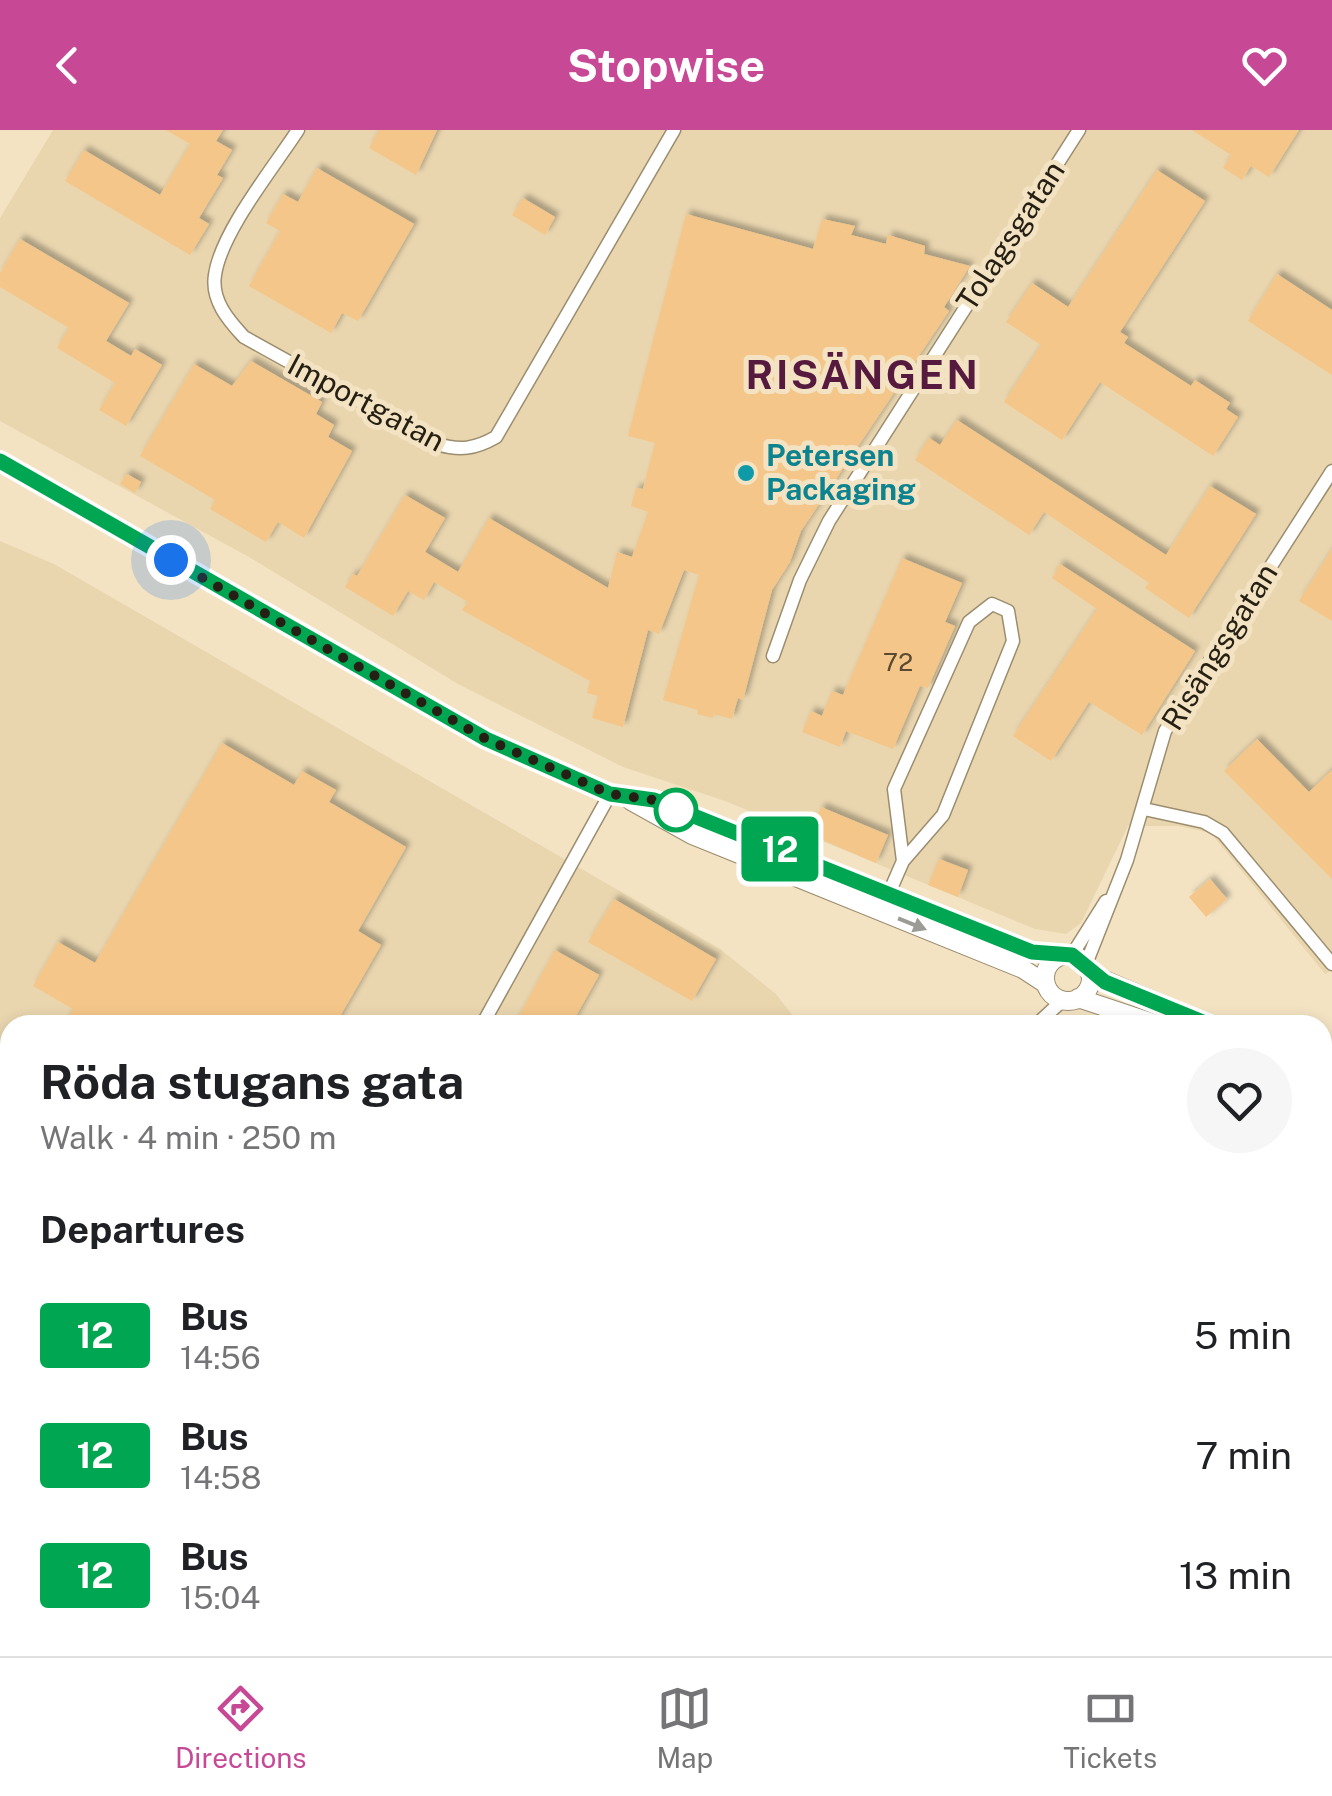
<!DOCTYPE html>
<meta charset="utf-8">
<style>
body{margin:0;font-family:"Public Sans",sans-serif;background:#f6f6f6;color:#202124;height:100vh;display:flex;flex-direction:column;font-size:38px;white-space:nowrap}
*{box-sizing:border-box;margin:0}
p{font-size:32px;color:#757577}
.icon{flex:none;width:55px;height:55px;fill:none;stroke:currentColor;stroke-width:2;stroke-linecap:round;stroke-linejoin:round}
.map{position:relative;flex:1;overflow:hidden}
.side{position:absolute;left:0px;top:885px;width:1332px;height:642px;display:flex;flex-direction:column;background:#fff;border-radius:30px 30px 0 0;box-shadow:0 5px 15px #0003}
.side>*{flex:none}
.badge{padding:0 20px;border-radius:8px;font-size:35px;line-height:65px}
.you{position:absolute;width:50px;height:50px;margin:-25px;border:8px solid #fff;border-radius:50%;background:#1a73e8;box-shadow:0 0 0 15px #1a73e833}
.map>.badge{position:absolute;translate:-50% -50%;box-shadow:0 0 0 5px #fff}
h2{padding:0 40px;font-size:38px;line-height:90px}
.round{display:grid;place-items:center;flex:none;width:105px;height:105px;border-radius:52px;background:#f6f6f6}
.head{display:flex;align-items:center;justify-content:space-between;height:170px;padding:0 40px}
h1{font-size:48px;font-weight:700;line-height:75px}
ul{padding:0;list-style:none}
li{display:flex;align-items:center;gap:30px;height:120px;padding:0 40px}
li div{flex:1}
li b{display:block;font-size:38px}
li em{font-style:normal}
li .badge{min-width:110px;font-weight:700;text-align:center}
header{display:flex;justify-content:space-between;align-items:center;height:130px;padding:0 40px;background:#c74996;color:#fff;font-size:45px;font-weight:700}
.tab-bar{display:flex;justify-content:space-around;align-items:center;height:140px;border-top:2px solid #e0e0e0;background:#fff;font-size:28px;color:#757577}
.tab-bar a{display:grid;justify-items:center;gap:5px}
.tab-bar .selected{color:#c74996}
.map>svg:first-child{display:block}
.built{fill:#e9d6af}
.green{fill:#b9e0b9}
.building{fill:#f4c689;filter:url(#shadow)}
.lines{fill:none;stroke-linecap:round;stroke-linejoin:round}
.street-casing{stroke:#9c8d6f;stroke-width:15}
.secondary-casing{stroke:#9c8d6f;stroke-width:20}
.street{stroke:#fff;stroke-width:12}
.secondary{stroke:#fff;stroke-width:18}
.oneway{fill:#9d9b95}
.line-casing{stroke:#fff;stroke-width:22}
.line{stroke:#00a651;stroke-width:15}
.walk{stroke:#262014;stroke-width:10;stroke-dasharray:0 18}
.culture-dot{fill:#0f9aa8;stroke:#f3e3c3;stroke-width:4}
.stop-dot{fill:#fff;stroke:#00a651;stroke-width:5}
.labels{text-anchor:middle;stroke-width:10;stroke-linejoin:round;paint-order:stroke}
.number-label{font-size:25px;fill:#5a4a31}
.street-label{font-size:30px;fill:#262014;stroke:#f3e3c3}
.culture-label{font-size:30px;font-weight:bold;fill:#0d838f;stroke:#f3e3c3;text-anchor:start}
.district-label{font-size:40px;font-weight:bold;letter-spacing:2.5px;fill:#571a3f;stroke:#f3e3c3}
</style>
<header><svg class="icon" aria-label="back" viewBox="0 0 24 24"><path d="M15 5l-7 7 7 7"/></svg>Stopwise<svg class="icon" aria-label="heart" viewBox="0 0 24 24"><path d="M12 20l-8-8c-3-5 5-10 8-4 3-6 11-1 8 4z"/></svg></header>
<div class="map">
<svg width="1332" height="1526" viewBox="0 0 1332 1526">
<defs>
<filter id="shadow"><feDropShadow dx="4.5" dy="-4.5" stdDeviation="2.5" flood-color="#0004"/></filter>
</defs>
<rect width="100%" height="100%" fill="#f3e3c3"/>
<path class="built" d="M53 0H1332V840L1325 844 1211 703 1178 696H1128L1081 793 1066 804 1035 799 725 671 623 637 458 554 249 427 0 291V88Z
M0 411 54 434 720 819 776 864 800 895H10V1518H864L836 1526H0Z
M1323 1037 1332 1047V1317L1322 1302Z"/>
<path class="green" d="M878 1518H1027L1020 1526H871Z"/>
<path class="building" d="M166 0H223L216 11 232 20 217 45 223 48 199 88 209 94 190 125 65 51 84 20 160 65 190 14Z
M379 0H437L416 45 369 18Z
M1192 0H1299L1269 47 1251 36 1242 50 1223 38 1231 25Z
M317 38 414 94 358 191 342 183 331 203 249 156 280 101 266 93 283 64 298 72Z
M1157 40 1205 71 1120 202 1128 207 1124 213 1191 256 1195 250 1230 273 1226 279 1238 287 1213 326 1100 252 1062 310 1004 272 1041 215 1006 192 1032 153 1068 177Z
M523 68 555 87 545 105 512 85Z
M686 84 813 119 822 89 855 96 851 105 886 114 888 105 925 116 924 124 970 136 944 177 949 181 801 401 790 432 772 460 743 570 738 568 732 589 714 584 712 588 697 584 698 580 663 570 699 445 684 440 659 504 648 500 623 597 592 588 598 566 587 563 590 551 462 480 468 472 434 452 424 470 408 461 393 486 345 457 353 444 357 446 405 365 445 388 425 422 458 442 489 388 608 458 617 422 632 427 648 382 631 376 636 358 643 359 655 313 628 306Z
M20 109 129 173 106 211 131 226 135 219 162 235 126 296 99 280 115 253 57 218 69 198 0 157V143Z
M1277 144 1332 180V245L1248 191Z
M251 231 322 272 316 284 334 295 328 307 352 321 304 408 278 392 266 412 210 379 215 370 140 326 194 234 232 256Z
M957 290 1166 425 1210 356 1256 384 1189 488 1145 458 1149 453 1044 382 1029 405 915 330 929 308 940 315Z
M127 344 141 352 135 363 120 354Z
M1332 419V491L1299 471Z
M902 428 962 453 945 492 955 496 928 558 920 556 893 619 846 601 840 617 802 602 811 581 822 586 832 561 843 565Z
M1060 434 1195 521 1142 605 1089 572 1051 631 1013 606 1097 479 1052 448Z
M1257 609 1309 662 1332 640V749L1224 641Z
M222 613 294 655 302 641 336 660 329 672 406 717 358 801 381 815 335 895H64L73 879 33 856 58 812 95 833Z
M821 677 888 705 876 733 811 705Z
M939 729 968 740 958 767 928 755Z
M1210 749 1227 769 1206 787 1189 767Z
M614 769 716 829 692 871 588 812Z
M555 820 599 845 571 895H514Z"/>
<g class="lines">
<g class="street-casing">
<path id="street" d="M298 0C274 37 221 102 215 145 211 170 228 190 244 207L437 314C460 321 475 319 496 307L674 0
M773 526 800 450 829 391 1079 0
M1144 679 1204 692 1223 703 1332 834
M886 770 903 731 894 659 969 492 992 474 1008 481 1013 511 943 685 903 731
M1072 825 1106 771
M1086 834 1127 730 1165 601 1332 341
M482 895 610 664
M1036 895 1063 870
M1310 1518 1311 1526
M130 1526 135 1518
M568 1526 573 1518"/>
</g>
<g class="secondary-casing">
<path id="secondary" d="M0 331 486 609 610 664 654 670 1032 822 1057 827
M631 671 692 705 1023 839 1046 854
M1045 848a23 23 0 1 1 46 0a23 23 0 1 1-46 0Z
M1090 844 1210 895
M1078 868 1159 895
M1322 974 1332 984
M1322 1004 1332 1014"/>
</g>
<use href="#street" class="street"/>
<use href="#secondary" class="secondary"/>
</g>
<defs><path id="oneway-solid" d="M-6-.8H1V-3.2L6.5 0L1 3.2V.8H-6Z" transform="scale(2.5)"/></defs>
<use class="oneway" href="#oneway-solid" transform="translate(912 794) rotate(22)"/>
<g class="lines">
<g class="line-casing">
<path id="line" d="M0 331 486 609 610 664 654 670 1032 822 1072 825 1105 852 1210 895"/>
</g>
<use href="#line" class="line"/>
<path class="walk" d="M171 430 486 609 610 664 654 670 676 680"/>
</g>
<circle class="culture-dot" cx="746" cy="343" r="10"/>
<circle class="stop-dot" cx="676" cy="680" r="20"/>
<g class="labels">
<g class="number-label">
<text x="898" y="541">72</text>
</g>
<g class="street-label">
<text transform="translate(1011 106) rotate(-57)" y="10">Tolagsgatan</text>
<text transform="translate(366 273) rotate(28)" y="10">Importgatan</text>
<text transform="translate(1220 517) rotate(-58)" y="10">Risängsgatan</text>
</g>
<g class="culture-label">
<text x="766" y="336">Petersen<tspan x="766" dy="34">Packaging</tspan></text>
</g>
<g class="district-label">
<text x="863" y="259">RISÄNGEN</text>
</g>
</g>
</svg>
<div class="you" style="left:171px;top:430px"></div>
<b class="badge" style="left:780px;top:719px;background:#00a651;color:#fff">12</b>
<section class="side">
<div class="head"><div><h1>Röda stugans gata</h1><p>Walk · 4 min · 250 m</p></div><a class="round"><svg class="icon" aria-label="heart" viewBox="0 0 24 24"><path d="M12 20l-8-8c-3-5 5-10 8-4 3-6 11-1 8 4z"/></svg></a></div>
<h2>Departures</h2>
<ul>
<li><span class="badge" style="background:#00a651;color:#fff">12</span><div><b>Bus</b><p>14:56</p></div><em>5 min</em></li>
<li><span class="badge" style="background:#00a651;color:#fff">12</span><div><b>Bus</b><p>14:58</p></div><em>7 min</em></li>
<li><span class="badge" style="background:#00a651;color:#fff">12</span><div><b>Bus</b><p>15:04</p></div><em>13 min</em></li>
</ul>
</section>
</div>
<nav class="tab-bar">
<a class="selected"><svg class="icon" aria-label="directions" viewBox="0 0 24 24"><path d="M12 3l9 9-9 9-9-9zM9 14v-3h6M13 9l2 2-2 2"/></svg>Directions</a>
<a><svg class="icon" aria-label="map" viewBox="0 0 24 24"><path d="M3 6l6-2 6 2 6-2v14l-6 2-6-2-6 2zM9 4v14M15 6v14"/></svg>Map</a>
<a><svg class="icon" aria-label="tickets" viewBox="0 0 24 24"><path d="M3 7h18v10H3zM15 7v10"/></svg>Tickets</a>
</nav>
